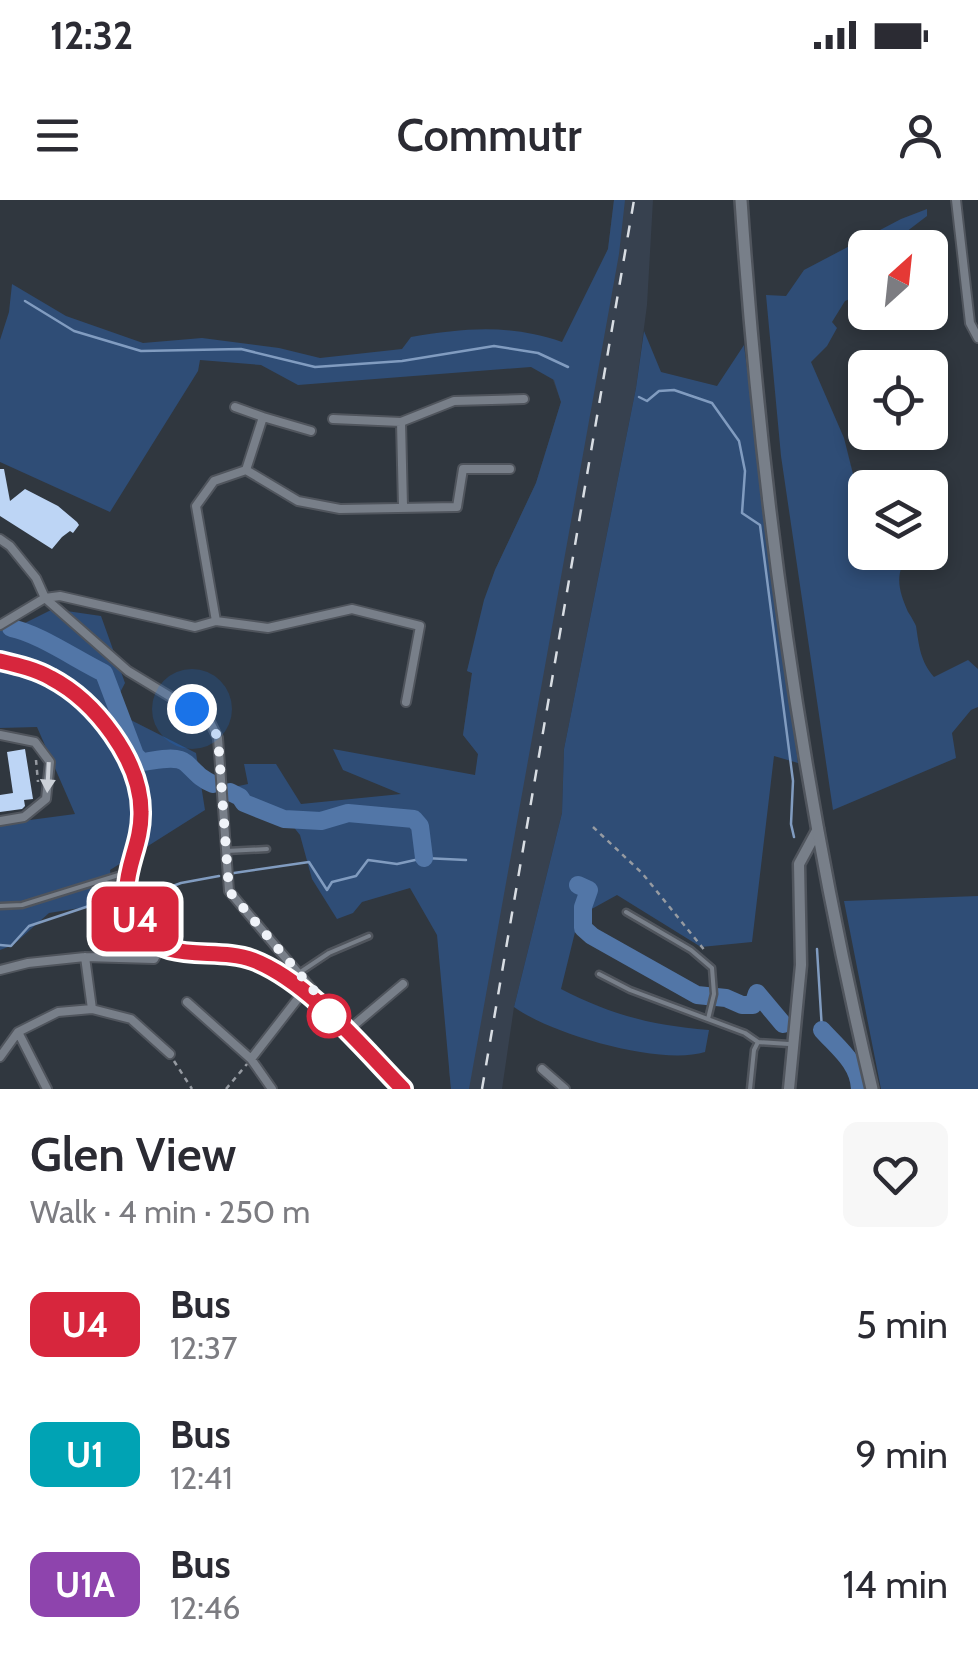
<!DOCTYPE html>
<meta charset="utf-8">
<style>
body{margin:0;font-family:Cabin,sans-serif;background:#f7f7f7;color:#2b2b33;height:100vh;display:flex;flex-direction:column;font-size:38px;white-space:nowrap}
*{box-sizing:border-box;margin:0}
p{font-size:32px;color:#7c7c81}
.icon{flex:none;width:55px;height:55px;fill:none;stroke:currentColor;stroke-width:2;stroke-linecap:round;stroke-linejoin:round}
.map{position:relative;height:889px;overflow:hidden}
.details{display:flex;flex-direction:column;background:#fff;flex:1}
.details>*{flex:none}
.badge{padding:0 20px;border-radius:15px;font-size:35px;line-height:65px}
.needle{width:65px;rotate:27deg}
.controls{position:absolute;left:848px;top:30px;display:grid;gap:20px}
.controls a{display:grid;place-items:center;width:100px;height:100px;border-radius:15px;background:#fff;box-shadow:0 5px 15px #0003;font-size:50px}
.you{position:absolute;width:50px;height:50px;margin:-25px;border:8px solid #fff;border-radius:50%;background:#1a73e8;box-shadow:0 0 0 15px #1a73e833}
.map>.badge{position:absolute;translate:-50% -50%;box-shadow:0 0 0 5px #fff}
.round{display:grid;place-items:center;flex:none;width:105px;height:105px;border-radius:15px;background:#f7f7f7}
.headline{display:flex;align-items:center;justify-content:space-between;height:170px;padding:0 30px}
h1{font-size:48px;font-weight:600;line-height:75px}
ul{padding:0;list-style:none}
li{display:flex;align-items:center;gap:30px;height:130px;padding:0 30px}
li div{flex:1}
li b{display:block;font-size:38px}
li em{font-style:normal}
li .badge{min-width:110px;font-weight:700;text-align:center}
.status{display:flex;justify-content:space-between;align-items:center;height:70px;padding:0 50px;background:#fff;direction:ltr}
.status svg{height:28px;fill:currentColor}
header{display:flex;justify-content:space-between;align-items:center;height:130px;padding:0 30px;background:#fff;font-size:45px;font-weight:600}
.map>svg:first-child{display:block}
.built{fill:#37414f}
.green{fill:#2f4d76}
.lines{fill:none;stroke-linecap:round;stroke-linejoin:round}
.stream{stroke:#819cc0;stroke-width:2.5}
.river{stroke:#5276a7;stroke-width:18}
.building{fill:#bdd5f5}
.service-casing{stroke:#50555d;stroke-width:9}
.minor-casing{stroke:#50555d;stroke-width:12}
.tertiary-casing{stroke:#50555d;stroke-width:15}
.secondary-casing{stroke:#50555d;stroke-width:16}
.path{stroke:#969ba2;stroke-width:2.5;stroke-dasharray:5 5;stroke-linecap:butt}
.service{stroke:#787f89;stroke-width:4}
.minor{stroke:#787f89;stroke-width:8}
.tertiary{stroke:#787f89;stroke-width:10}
.secondary{stroke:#787f89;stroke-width:11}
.rail{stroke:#d8dde3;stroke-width:2.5;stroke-dasharray:12 12;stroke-linecap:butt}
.oneway{fill:#cbd0d7}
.line-casing{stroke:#fff;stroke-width:22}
.line{stroke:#d7263d;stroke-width:15}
.walk{stroke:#eff3f9;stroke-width:10;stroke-dasharray:0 18}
.stop-dot{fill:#fff;stroke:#d7263d;stroke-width:5}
</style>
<div class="status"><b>12:32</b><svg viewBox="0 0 49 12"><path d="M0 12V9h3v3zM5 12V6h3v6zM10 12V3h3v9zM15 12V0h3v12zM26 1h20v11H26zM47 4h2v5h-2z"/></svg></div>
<header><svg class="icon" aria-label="menu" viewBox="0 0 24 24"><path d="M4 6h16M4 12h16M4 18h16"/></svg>Commutr<svg class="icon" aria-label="person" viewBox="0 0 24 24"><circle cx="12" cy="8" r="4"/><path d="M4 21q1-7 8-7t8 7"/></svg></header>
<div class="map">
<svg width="978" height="889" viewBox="0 0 978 889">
<rect width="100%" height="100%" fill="#30373f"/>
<path class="built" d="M614 0H653L647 105 636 188 564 549 562 613 514 807 502 889H451L449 871 478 554 463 535 472 473 467 471 495 370 536 283 561 202 553 180 608 49Z"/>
<path class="green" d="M614 0H625L619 54 469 889H451L437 735 410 688 362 702 353 713 337 719 312 679 300 635 292 625 231 598 229 588 248 584 244 564H276L301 604 401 594 343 570 333 549 475 575 478 554 463 535 472 473 467 471 484 400 495 370 536 283 561 202 554 180 531 167 298 185 261 165 200 160 198 171 110 312 0 262V140L9 112 12 84 66 116 143 143 202 138 279 148 320 158 402 149 411 137C467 128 508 124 562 142L608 49Z
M927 9V16L906 32 894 47 865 48V88L861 94 845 101 832 122 837 128 827 146 811 162 844 238 858 294 865 304V352L910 353C894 373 898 389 908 412 909 413 916 425 916 426 919 445 920 461 934 477L968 460 978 469V507L971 510 952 533 956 558 833 610 781 256 766 95 786 96 804 70 901 19Z
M644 131 661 172 717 186 744 145 798 563 774 556 752 742 701 747 617 695 579 716 561 789C614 816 651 825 709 830L705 852C660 866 551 834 514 807L562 613 564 549 636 188Z
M53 409 101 416 125 483 111 510 196 553 205 610 110 670 112 686 118 688 123 701 49 713 13 745 0 750V624L75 614 37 527 0 528V429L5 433Z
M978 696V889H881L844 701Z"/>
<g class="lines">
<path class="stream" d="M25 101 74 131 141 151 241 149 315 167 402 161 494 146 538 153 568 167
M639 197 647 201 659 191 674 190 712 203 739 241 745 271 742 313 760 325 793 581 791 624 794 637
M234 673 309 662 327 690 332 682 356 676 368 660 397 664 424 658 466 660
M138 699 181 683 219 676
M0 745 11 746 29 726 89 706 110 711 121 706
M817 749 822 830"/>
<path class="river" d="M11 428C38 433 77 460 104 473L135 555 142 562C154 561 176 554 186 563 196 572 199 578 213 584
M230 592 240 597 244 603 284 619 321 621 348 613 414 619 420 626 424 658
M578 685 589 690 583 707V728L592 736 697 795 726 798 742 805H753L757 793 783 824
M822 830C838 848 859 863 860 889"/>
</g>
<path class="building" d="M0 269H4L10 301 25 289 58 306 77 322 79 325 73 333 70 331 62 337 52 349 0 316Z
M25 549 33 599 24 600 25 606 22 609 0 612V595L13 593 7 552Z"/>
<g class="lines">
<g class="service-casing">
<path id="service" d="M226 651 267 649
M0 706 22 705 125 673
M626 712 691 750 712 768 714 794 708 819
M299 773 329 753 369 736
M599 774 630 790 745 833 758 842 789 844
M750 889 754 850 758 842"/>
</g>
<g class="minor-casing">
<path id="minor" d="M956 0 970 123 978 138
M235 207 263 217
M333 219 401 222
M246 270 263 217 311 231
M403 307 401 222 454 201 524 199
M0 339 10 346 36 378 45 398 128 471 209 520 218 538 229 691 315 793V803
M216 421 196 306 214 281 246 270 298 301 340 309 457 307 463 269H510
M0 425 45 398 60 396 195 427 216 421 268 428 352 409 420 426 406 502
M0 535 35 542 50 562 46 599 24 617 0 621
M85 757 92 809
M0 770 28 763 85 757 154 759 160 748
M187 802 251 859 303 792
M18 832 47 889
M346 832 403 784
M0 857 18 832 58 812 92 809 131 819 170 854
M251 859 272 889
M542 869 565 889"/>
</g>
<g class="tertiary-casing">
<path id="tertiary" d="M0 461C17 465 35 469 51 478 95 501 141 560 141 612 142 656 109 685 140 729 165 765 216 746 253 760 308 781 361 847 403 889
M789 889 801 765 799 664 818 629"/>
</g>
<g class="secondary-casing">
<path id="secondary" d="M741 0C761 297 803 599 872 889"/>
</g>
<path class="path" d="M36 560 38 582
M593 627 642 673 706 752
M174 861 192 889
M226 889 247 864"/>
<use href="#service" class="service"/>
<use href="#minor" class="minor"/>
<use href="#tertiary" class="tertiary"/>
<use href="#secondary" class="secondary"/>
<path class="rail" d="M482 889 634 0"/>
</g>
<defs><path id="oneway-solid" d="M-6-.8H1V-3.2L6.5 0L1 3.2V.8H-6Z" transform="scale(2.5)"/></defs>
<use class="oneway" href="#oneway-solid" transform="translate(48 577) rotate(93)"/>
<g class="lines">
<g class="line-casing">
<path id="line" d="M0 461C17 465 35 469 51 478 95 501 141 560 141 612 142 656 109 685 140 729 165 765 216 746 253 760 308 781 362 847 403 889"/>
</g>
<use href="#line" class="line"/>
<path class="walk" d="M192 509 209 520 218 538 229 691 315 792V803L329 816"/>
</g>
<circle class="stop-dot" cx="329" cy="816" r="20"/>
</svg>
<div class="controls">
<a><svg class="needle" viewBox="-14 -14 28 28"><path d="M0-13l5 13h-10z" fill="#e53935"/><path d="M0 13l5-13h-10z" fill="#7c7c81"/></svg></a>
<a><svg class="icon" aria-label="locate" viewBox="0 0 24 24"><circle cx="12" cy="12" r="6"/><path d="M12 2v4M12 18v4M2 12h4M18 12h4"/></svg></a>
<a><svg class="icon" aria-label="layers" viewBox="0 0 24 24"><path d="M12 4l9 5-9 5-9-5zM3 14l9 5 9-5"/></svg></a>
</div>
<div class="you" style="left:192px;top:509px"></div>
<b class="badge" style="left:135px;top:719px;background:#d7263d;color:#fff">U4</b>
</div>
<section class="details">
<div class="headline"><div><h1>Glen View</h1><p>Walk · 4 min · 250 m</p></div><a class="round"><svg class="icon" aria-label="heart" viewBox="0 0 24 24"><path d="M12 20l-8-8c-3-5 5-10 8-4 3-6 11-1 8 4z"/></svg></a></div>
<ul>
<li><span class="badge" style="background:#d7263d;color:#fff">U4</span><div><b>Bus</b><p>12:37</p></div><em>5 min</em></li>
<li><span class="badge" style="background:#00a3b4;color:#fff">U1</span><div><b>Bus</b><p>12:41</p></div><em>9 min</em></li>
<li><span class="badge" style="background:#8e44ad;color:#fff">U1A</span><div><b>Bus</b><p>12:46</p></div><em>14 min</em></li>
</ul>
</section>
